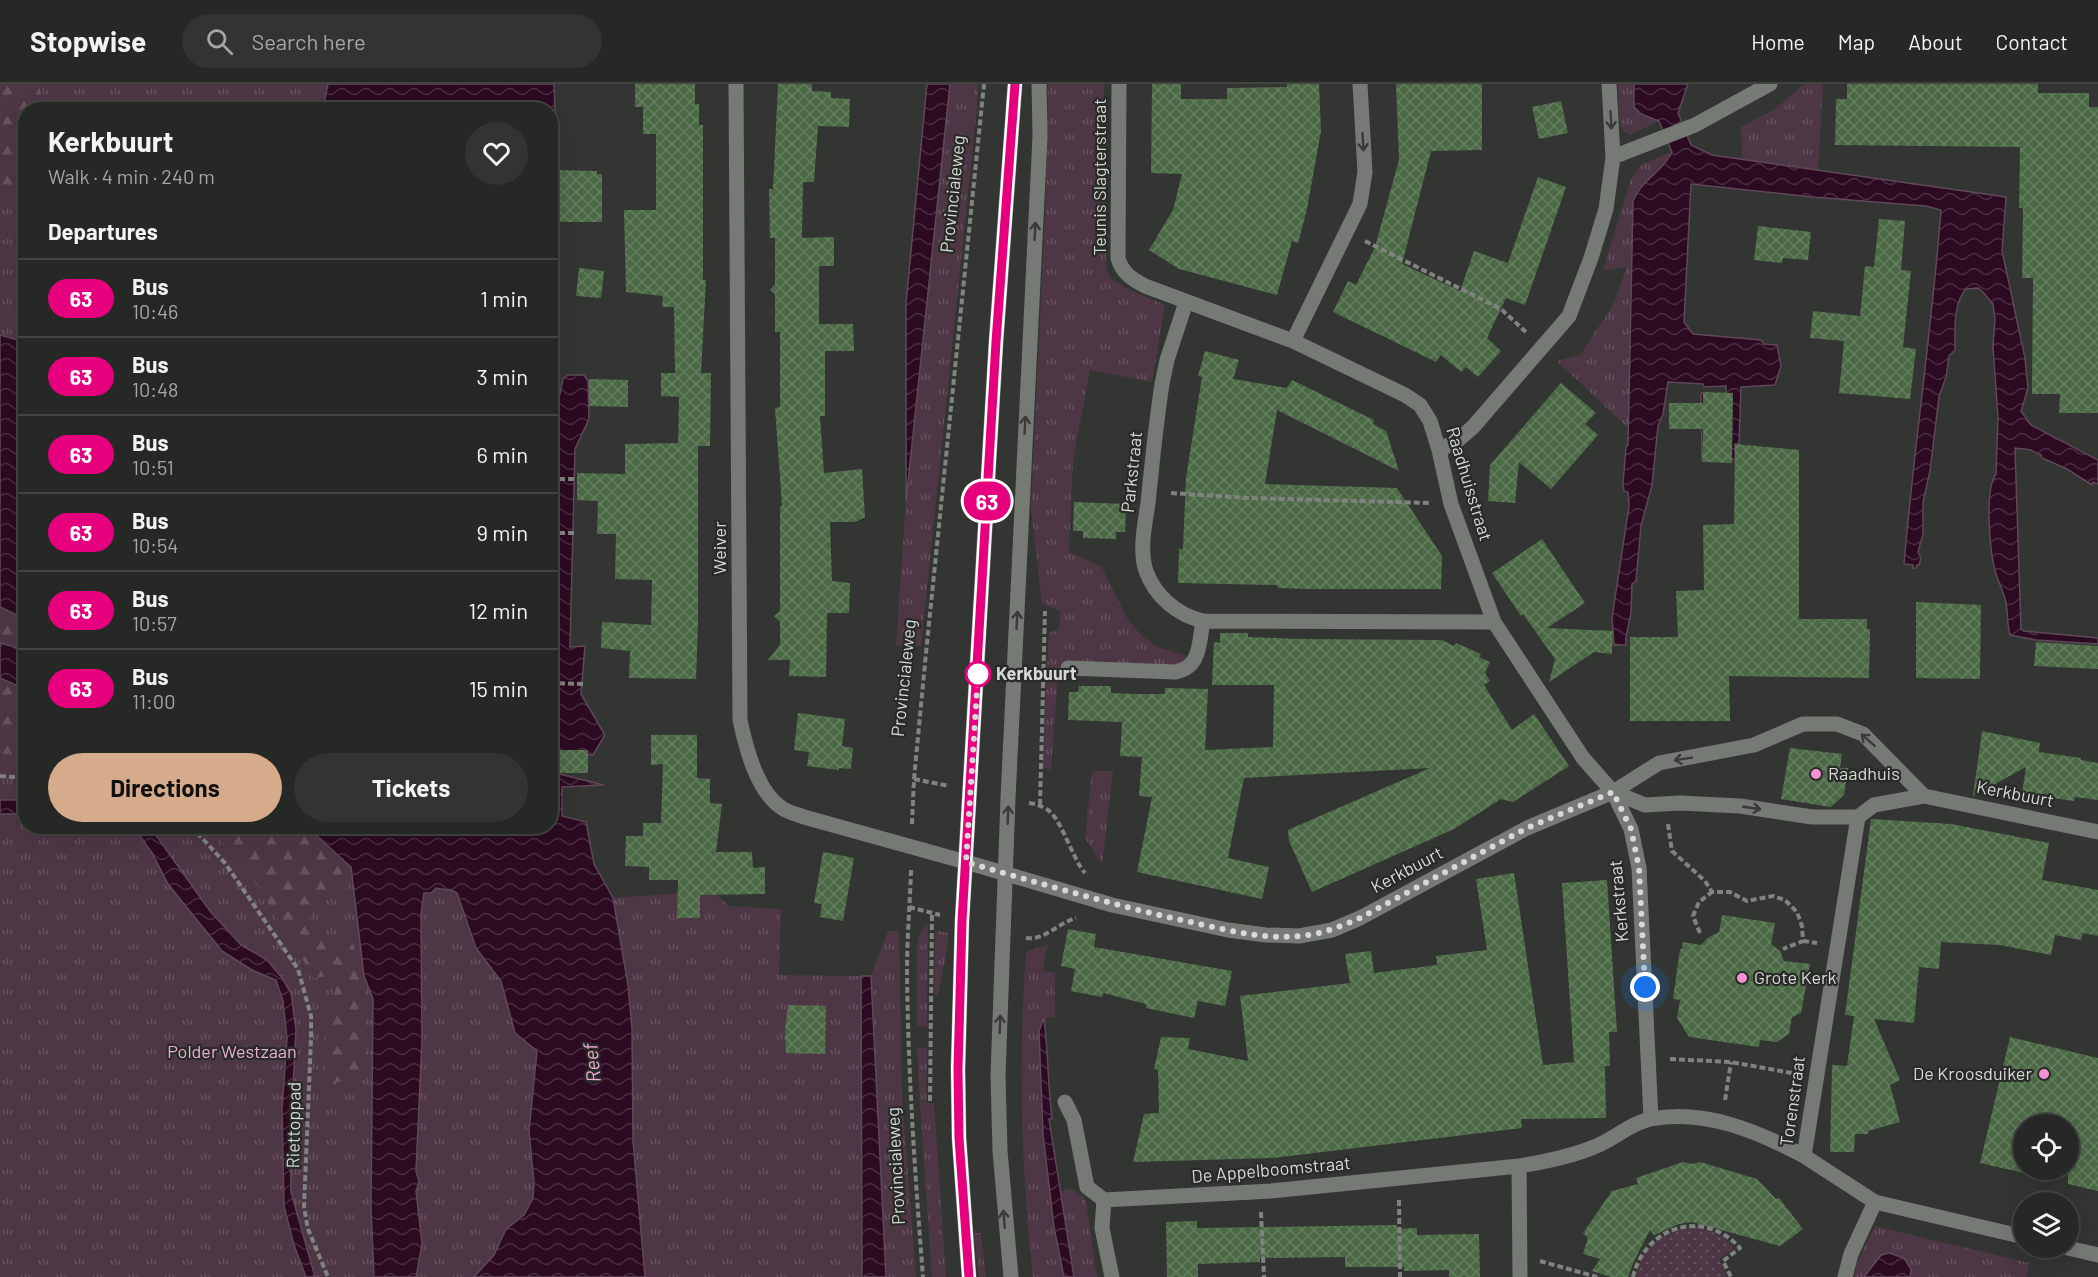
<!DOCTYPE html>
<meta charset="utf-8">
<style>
body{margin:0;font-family:Barlow,sans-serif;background:#323432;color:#f1f3f6;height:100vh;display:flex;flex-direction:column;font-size:22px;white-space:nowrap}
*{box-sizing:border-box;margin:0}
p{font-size:20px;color:#a4a6a7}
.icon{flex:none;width:33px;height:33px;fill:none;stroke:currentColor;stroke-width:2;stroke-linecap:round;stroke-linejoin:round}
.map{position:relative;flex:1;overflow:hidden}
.side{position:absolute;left:18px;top:18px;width:540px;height:732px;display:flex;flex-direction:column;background:#262825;border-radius:24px;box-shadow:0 6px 24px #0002,0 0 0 2px #424442}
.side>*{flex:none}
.badge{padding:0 12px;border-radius:20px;font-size:21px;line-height:39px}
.controls{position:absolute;left:2013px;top:1030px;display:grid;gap:12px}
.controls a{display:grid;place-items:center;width:66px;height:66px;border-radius:50%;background:#262825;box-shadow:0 6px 24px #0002,0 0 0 2px #424442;font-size:30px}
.you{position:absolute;width:30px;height:30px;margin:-15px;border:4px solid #fff;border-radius:50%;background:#1a73e8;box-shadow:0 0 0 9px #1a73e833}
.map>.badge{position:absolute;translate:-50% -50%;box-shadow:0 0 0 3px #fff}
h2{padding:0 30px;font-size:22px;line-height:54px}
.round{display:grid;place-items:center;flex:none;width:63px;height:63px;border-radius:32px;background:#323432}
.head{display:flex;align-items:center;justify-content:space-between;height:102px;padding:0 30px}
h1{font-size:28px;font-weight:700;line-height:45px}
.button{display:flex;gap:12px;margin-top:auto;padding:12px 30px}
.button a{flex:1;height:69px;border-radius:36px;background:#d6ab8b;color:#111;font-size:24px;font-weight:700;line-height:69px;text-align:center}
.button a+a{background:#323432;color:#f1f3f6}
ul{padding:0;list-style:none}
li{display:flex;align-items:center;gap:18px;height:78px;padding:0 30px;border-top:2px solid #424442}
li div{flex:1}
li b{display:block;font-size:22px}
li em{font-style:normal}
li .badge{min-width:66px;font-weight:700;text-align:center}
header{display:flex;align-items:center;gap:36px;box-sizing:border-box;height:84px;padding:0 30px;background:#262825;border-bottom:2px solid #424442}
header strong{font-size:28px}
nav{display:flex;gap:33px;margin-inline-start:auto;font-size:21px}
.search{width:420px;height:54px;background:#323432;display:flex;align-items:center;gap:15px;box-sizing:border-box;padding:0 21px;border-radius:33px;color:#a4a6a7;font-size:22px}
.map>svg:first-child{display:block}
.grass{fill:url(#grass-tufts)}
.forest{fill:url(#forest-firs)}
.garden{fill:url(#garden-dots)}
.water{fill:url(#water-waves);stroke:#5f4858;stroke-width:1.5}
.building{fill:url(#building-cross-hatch)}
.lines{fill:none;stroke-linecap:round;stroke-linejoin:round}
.path{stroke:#818380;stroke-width:4;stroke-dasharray:6 3;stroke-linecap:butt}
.service{stroke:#767a75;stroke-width:15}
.minor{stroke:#767a75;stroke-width:15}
.tertiary{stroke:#767a75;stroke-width:15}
.secondary{stroke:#767a75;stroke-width:15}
.oneway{stroke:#383b37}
.line-casing{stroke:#fff;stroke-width:14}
.line{stroke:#e6007e;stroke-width:9}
.walk{stroke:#d7d9d6;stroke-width:6;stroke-dasharray:0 10.8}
.stop-dot{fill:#fff;stroke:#e6007e;stroke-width:3}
.poi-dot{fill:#f591d2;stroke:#282b27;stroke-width:2}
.labels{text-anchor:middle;stroke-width:4.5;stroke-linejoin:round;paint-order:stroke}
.street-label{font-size:18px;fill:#d7d9d6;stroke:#282b27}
.stop-label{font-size:18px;font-weight:bold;fill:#d7d9d6;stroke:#282b27;text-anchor:start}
.poi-label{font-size:18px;fill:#d7d9d6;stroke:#282b27;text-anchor:start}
.park-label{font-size:18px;fill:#efacd6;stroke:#282b27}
.water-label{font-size:20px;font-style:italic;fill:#eca9d3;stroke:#282b27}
</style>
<header>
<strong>Stopwise</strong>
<div class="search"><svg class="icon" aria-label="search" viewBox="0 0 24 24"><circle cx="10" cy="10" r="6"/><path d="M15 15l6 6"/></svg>Search here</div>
<nav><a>Home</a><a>Map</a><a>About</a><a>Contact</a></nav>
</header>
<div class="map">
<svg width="2098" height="1193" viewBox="0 0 2098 1193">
<defs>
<pattern id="grass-tufts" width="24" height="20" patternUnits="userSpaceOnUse" patternTransform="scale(1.5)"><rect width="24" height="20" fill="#4e3745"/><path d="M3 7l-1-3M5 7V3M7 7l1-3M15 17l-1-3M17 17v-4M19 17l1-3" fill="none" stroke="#67535f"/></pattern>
<pattern id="forest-firs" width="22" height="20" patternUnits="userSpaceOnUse" patternTransform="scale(1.5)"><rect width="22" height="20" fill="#4e3745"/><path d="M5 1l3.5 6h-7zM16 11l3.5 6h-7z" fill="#67535f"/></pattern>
<pattern id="garden-dots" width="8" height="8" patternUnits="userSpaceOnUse" patternTransform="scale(1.5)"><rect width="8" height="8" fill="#4e3745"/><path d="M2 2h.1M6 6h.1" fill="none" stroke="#67535f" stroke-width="1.8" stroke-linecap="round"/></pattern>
<pattern id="water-waves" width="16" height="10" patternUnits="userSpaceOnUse" patternTransform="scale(1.5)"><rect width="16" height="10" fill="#2c0a22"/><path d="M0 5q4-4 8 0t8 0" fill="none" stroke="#4a2d41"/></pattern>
<pattern id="building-cross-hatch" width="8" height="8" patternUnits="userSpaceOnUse" patternTransform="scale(1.5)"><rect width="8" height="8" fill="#4c6946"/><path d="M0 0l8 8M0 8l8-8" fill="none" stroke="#657e60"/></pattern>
</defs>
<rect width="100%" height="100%" fill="#323531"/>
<path class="grass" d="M0 0H342L336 25 26 26V742L436 743 499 893 537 966 533 1114 488 1193H0Z
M950 0H978L977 23 921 562H896L906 417Z
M1048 0H1104L1106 183 1111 195 1132 207 1165 221 1152 298 1090 286 1073 377 1069 468 1101 482 1128 536 1142 552 1157 563 1187 572 1181 579 1172 581 1063 577 1061 591H1058L1051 686 1042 683 1049 548 1058 547 1061 527 1042 520 1031 425 1045 131Z
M1618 0H1634V23L1641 30 1659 37 1630 51 1622 46 1619 34Z
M1804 0H1823L1818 86 1742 75 1741 43 1775 25Z
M1672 68 1667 80 1640 103 1633 117 1629 345 1557 277 1580 271 1613 221 1627 183 1603 186 1631 95 1642 80Z
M1092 687H1113L1102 781 1085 754Z
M712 807 729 822 781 825 779 891 861 892 862 1193H645L633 1057 632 945 628 901 613 814Z
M928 840 927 943 917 942V863C918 852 919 847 928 840Z
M935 846 948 849 947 866 938 911H934Z
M888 847H899L902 1012 916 1193H886L883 1165 871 892Z
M1049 860 1045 869 1043 887 1055 889V933L1044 934 1039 947 1043 1050 1054 1143 1064 1193H1033C1021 1085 1018 976 1026 868Z
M917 964H927L926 1019H934L946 1193H932L920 1021Z
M1071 1105 1083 1112 1086 1117 1097 1193H1074L1059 1107Z
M1875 1142 2029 1179 2027 1193H1909L1881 1171 1864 1193H1854L1858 1177Z
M974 1149H981L986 1193H979Z"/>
<path class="forest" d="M0 0H39L43 25 26 26 25 104 7 118 0 115Z
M0 523 25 535V566L0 559Z
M0 594 25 605V670L0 669Z
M209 743H298L347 785 349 805 314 807 309 840 332 861 350 852 368 913 367 985 323 1005 324 948 340 891 314 894 252 793Z"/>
<path class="garden" d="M1696 1142 1722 1152 1734 1164 1719 1175 1727 1193H1636L1642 1170 1667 1148Z"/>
<path class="water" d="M328 0H554L557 79H551L550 26 323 25Z
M927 0H950L906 417V219Z
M1634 0H1688L1678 29 1691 61 1712 71 2006 113 2002 167 2025 274 2028 304 2021 327 2031 341 2098 376V400L2093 398 2092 401 2067 385 2042 374 2041 371 2031 366 2015 364 2021 545 2024 547 2098 554V560L2036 556 2010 551C2007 540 2008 530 2006 519 2004 508 1998 498 1995 487 1990 467 1984 406 1996 390L1998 334 1993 263 1995 235 1993 220 1983 208 1978 204 1966 205C1953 219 1955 247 1955 266L1949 272 1946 293 1939 313 1930 387 1923 418V450L1918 468 1921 474 1919 481H1917L1916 484H1913V481L1904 480C1914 362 1932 244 1941 126L1926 122 1812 113 1691 100 1684 238 1693 250 1761 256 1764 260 1777 261 1781 282 1775 301 1741 303 1739 360H1735V375L1702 376 1701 309 1723 310 1727 371 1726 302 1704 303 1703 300 1668 298 1663 330 1658 342 1652 401 1641 442 1636 497 1632 500 1631 529 1626 553V561H1614L1612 534 1629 422 1628 408 1624 407 1623 400 1626 363 1628 361 1633 117C1641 96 1663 88 1672 68L1659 37 1641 30 1634 23Z
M0 251 25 258V535L0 523Z
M568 291H584L588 297 589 335 575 365 570 563 585 562 581 610 605 651 593 671 551 669V353L563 295Z
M0 559 25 566V605L0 594Z
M551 688 604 701 562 703V732L586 738 594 780 613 814 628 901 632 945 633 1057 645 1193H474L494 1171 506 1145 524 1131 533 1114 534 1099 529 1047 537 967 515 949 501 897 476 864 457 809C451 805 444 806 436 804L431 809H424L421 830 422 956 416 1087 419 1098 416 1107 422 1160 416 1193H374L371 1124 373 915 364 892 351 783 307 743 550 742Z
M0 716H25V730H0Z
M131 743H150L210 827 241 861 267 876 282 894 291 909 296 946 290 1059 291 1108 315 1193H306L294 1161 284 1122 282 1025 287 955 283 917 276 896 252 886 222 867 168 800 152 769 134 743Z
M861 892H871L886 1193H862Z
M1044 934C1048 968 1048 1001 1052 1035H1049L1074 1193H1064L1054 1143 1043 1050 1039 947Z
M1889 1169 1904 1174 1911 1185 1910 1193H1864L1881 1171Z"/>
<path class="building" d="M635 0H695V20H699V41H703V196H706L701 289H711L710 362H698V539L696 595 629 594 630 567 601 564 602 538 651 541 652 496 615 495 616 450H597L598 417 577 416V389L625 390V360L678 359 679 313 661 312V289H675L674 223H662L663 212 626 208 624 126H656V50H643V23H635Z
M778 0H812V7L831 8V14L850 15 849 43 818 42 814 98H803L802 154 834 153V182H819V240H853L854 267H825V332H820L824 389 862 385 865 433 855 438H830L832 497 850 499 849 529H827L826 593 789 592 790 576H768L780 561V538L774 532 780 527V422H782L775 324 780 323V248H775V210L770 206 775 200V154H770L769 105H773Z
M1152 0H1181V15H1227V4L1287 3V0H1319L1321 47 1307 125 1298 159 1292 157 1277 211 1179 185 1149 166 1173 126 1182 90 1151 89Z
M1396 0H1482V66L1431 67 1402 180 1460 207 1474 167 1508 179 1538 93 1566 103 1525 221 1506 214 1487 254 1501 267 1478 293 1466 283 1461 288 1441 271 1436 278 1333 228 1348 197 1356 201 1375 163 1386 123 1399 76Z
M1847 0H2038V9H2089V23H2098V329H2059L2060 310H2032L2033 194H2022L2023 124H2019L2020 63 1835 61 1836 15H1847Z
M1561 17 1568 49 1539 55 1532 23Z
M550 86 597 87V90H602V138H550Z
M1879 135 1905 137 1901 186 1911 187 1903 263 1916 265 1910 315 1839 309 1844 257 1810 254 1813 227 1860 232 1865 182 1874 183Z
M1758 142 1811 148 1808 176 1783 174 1782 179 1754 176Z
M579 184 604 187 601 214 576 212Z
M1205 267 1239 276 1233 295 1287 304 1292 296 1374 336 1373 340 1386 347 1399 387 1277 326 1265 400 1397 404 1442 472 1441 505H1308L1278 504 1277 501 1178 499 1179 465H1183L1186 394 1202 293 1198 292Z
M589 295 628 296V323L589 322Z
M1561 299 1596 329 1585 340 1598 351 1551 405 1519 378 1515 419 1488 417 1490 381Z
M1703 308 1733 309 1732 379 1702 378 1703 345H1669V319H1703Z
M1735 360 1799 366V535H1867V545H1870L1869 594 1729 592 1730 637H1630V553H1678L1676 507 1704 506 1703 441 1734 440Z
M1074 418 1126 420 1125 448H1116V455L1083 454V447H1073Z
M1542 455 1585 519 1547 544 1613 547 1612 570 1594 568 1549 598 1555 575 1523 530 1521 532 1492 489Z
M1916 518 1981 521 1980 595 1916 594Z
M1220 549H1248V553L1299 555 1442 556 1454 562 1456 559 1481 570 1479 573 1490 578 1485 589 1490 597 1484 601 1512 646 1534 630 1569 682 1513 718 1501 715 1454 745 1312 808 1289 757 1288 746 1430 684 1244 694 1228 774 1269 783 1262 815 1137 788 1152 713 1139 712 1142 673 1120 672 1122 638 1068 636 1069 608H1078L1079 602H1111V609L1135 610H1165V604L1208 605 1205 666 1273 663 1274 601H1212L1214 558 1220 559Z
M2036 558 2098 562V585L2034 582Z
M798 629 845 635 842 662 853 664 851 685 839 684V686L807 682 809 668 794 666Z
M1982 647 2040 659 2039 668 2081 674V676L2098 679V716L2075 713 2074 717 2022 710 2026 683 1973 712Z
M651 651H697V694L710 695V719L722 720 716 768H752L753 784 765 783V810L700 811V834H677L678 796H649V783L625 782 626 752H643V739H661L663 680 651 681Z
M1790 664 1842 670 1840 684H1848L1844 711 1831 723 1781 715Z
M550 666H588V689H550Z
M1871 735 1951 740 2049 759 2042 796 2098 806V852L2083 849 2081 856 2055 851 2051 871 2000 861 1941 858 1939 885 1919 883 1914 939 1874 935 1900 996 1890 1001 1900 1038 1868 1047V1050H1855L1854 1068H1830L1832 981 1847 982 1854 932 1845 931Z
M823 768 854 774 843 837 820 833 822 820 814 819Z
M1514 789 1543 981 1574 978 1562 799 1607 796 1617 948H1609L1610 982H1605L1606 1034 1521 1035 1522 1044 1273 1074 1133 1078 1144 1030 1159 1029 1158 986 1154 985 1161 953 1190 954 1188 965 1248 977 1240 912 1350 899 1345 870 1371 867 1374 889 1437 881 1436 872 1487 866 1476 795Z
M1722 831 1775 839 1771 860 1780 867 1784 877 1810 880 1801 929 1792 933 1789 950 1777 958 1760 956 1759 963 1689 953 1677 934 1680 916 1673 915 1680 865H1682L1683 858 1701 861 1709 853 1719 848Z
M1068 845 1096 850 1094 863 1232 887 1225 922 1198 917 1194 934 1146 924V920L1103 909 1102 913 1071 907 1075 885 1061 882Z
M788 921 826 922 825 970 786 969 785 945Z
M2010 953 2098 974V1107L2068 1100V1041H2024V1089L1980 1079Z
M1683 1078 1692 1080 1700 1078 1757 1095 1776 1115 1779 1114 1803 1145 1780 1162 1692 1138 1679 1140 1654 1151 1650 1146 1634 1177 1628 1193H1611L1592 1187 1600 1175 1583 1170 1588 1154 1583 1149 1612 1107 1638 1100 1636 1094Z
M1197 1137V1144L1397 1141V1145L1417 1144V1151L1479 1150 1480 1193H1449V1186L1404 1187V1183H1345V1173L1260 1174V1178L1198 1180V1193H1167L1166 1138Z"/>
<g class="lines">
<path class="path" d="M1365 157 1501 225 1527 249
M550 395H576
M1171 409 1248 414 1430 419
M550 449H575
M550 591 551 583
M550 599 586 600
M0 692 26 694
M914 695 949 702
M1029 719C1036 720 1042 722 1048 726 1062 736 1072 774 1085 789
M1040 721 1045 527
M912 740 914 695 926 569 984 0
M1668 740 1672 767 1705 797 1712 808H1730L1747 817 1773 812 1785 816 1797 828 1802 842 1803 857 1783 865
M191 742 225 779 298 885 311 932V954L304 1123 308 1145 328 1193
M911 786C910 820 907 853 907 887 908 989 915 1091 923 1193
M909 823 940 831
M1700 849 1693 832 1699 818 1712 808
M1026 854C1043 857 1059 839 1076 834
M1803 857 1817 859
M1670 975 1731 978 1797 990
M1725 1016 1731 978
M930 1017 932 829
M1399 1116 1400 1193
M1261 1128 1264 1193
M1540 1177 1597 1193
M1633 1193C1645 1142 1704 1124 1740 1164L1723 1177 1731 1193"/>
<path class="service" d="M1065 1018 1074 1036 1087 1103 1104 1116
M1845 1193 1851 1170 1875 1118"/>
<path class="minor" d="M736 0 740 636C746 664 757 708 782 724 789 729 797 730 804 733L966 778
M1119 0 1118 174C1122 189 1132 195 1145 202L1293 257 1405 311 1420 321 1430 337 1439 366 1451 420 1494 538 1583 674 1613 708 1631 745 1639 784 1651 1035
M1613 73 1695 41 1770 0
M1186 218 1167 276 1162 300C1156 339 1152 379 1148 419 1145 440 1139 466 1146 487 1155 512 1177 531 1203 537L1494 538
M1293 257 1360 120 1365 88 1360 0
M1439 366 1458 356 1473 343 1569 232 1591 174 1606 125 1613 73 1609 0
M1068 584 1175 588C1201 584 1199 558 1203 537
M1858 733 1804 1072 1875 1118 2024 1153
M2068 1164 2098 1171
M1112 1193 1102 1144 1104 1116 1271 1107 1519 1082
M1520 1193 1519 1082C1544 1078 1570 1073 1594 1063 1613 1056 1630 1039 1651 1035 1705 1025 1757 1047 1804 1072"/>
<path class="tertiary" d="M1613 708 1645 721 1680 719 1740 722 1812 733H1858L1874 721 1924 712 2098 748
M966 778 1112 821 1228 846 1266 851 1299 852 1332 846 1360 834 1527 744 1613 708 1659 679 1754 661 1803 640H1837L1863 650 1924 712"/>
<path class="secondary" d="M969 1193 959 1054 958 985 962 837 996 258 1015 0
M1011 1193 1000 1067 998 991 1008 714 1040 52 1039 0"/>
</g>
<defs><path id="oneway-shaft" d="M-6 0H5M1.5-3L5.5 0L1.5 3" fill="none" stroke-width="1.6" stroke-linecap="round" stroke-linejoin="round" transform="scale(1.5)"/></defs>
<g class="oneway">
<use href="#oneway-shaft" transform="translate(1611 36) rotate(87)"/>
<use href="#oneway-shaft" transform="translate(1363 58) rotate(87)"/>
<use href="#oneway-shaft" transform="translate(1035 147) rotate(-87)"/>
<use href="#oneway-shaft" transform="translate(1025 341) rotate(-87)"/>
<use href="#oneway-shaft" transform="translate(1017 536) rotate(-87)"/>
<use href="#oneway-shaft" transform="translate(1868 656) rotate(-139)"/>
<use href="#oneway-shaft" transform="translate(1683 675) rotate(171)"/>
<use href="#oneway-shaft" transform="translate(1752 724) rotate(8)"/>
<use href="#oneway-shaft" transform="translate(1008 731) rotate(-88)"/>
<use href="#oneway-shaft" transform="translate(1000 940) rotate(-88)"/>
<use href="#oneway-shaft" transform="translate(1004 1135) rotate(-95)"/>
</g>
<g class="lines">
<g class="line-casing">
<path id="line" d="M969 1193 959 1054 958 985 962 837 996 258 1015 0"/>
</g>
<use href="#line" class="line"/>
<path class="walk" d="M978 590 966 778C1039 799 1112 821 1186 837 1223 845 1262 856 1299 852 1321 851 1341 842 1360 834L1527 744 1613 708 1631 745 1639 784 1645 903"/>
</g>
<circle class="stop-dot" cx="978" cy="590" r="12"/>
<g class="poi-dot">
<circle cx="1816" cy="690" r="6"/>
<circle cx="1742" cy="894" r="6"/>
<circle cx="2044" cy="990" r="6"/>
</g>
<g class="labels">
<g class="street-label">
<text transform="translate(1100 93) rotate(-90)" y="6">Teunis Slagterstraat</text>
<text transform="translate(953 110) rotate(-84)" y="6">Provincialeweg</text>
<text transform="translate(1132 388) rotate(-84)" y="6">Parkstraat</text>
<text transform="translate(1469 400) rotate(73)" y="6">Raadhuisstraat</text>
<text transform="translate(720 464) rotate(-90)" y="6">Weiver</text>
<text transform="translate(904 594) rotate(-84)" y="6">Provincialeweg</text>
<text transform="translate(2015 710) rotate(11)" y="6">Kerkbuurt</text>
<text transform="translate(1407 786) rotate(-28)" y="6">Kerkbuurt</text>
<text transform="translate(1619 817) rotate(-95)" y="6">Kerkstraat</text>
<text transform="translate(1793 1017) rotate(-82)" y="6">Torenstraat</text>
<text transform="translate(294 1041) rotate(-89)" y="6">Riettoppad</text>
<text transform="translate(896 1082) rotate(-93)" y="6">Provincialeweg</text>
<text transform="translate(1271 1086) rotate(-5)" y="6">De Appelboomstraat</text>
</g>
<g class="stop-label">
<text x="996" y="596">Kerkbuurt</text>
</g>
<g class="poi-label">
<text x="1828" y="696">Raadhuis</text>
<text x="1754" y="900">Grote Kerk</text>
<text x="2032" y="996" text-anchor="end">De Kroosduiker</text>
</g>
<g class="park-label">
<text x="232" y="974">Polder Westzaan</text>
</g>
<g class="water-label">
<text transform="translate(592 979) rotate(-96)" y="7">Reef</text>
</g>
</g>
</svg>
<div class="controls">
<a><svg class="icon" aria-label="locate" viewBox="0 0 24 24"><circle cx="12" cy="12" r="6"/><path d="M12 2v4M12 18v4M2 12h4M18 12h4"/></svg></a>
<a><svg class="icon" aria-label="layers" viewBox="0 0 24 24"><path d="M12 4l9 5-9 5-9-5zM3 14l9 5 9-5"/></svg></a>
</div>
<div class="you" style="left:1645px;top:903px"></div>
<b class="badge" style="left:987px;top:417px;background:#e6007e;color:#fff">63</b>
<section class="side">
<div class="head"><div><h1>Kerkbuurt</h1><p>Walk · 4 min · 240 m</p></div><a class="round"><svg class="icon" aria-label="heart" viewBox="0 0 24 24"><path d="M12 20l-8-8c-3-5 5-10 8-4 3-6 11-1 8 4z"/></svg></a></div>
<h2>Departures</h2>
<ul>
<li><span class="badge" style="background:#e6007e;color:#fff">63</span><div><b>Bus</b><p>10:46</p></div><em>1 min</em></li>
<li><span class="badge" style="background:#e6007e;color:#fff">63</span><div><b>Bus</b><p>10:48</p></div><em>3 min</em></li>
<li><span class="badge" style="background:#e6007e;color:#fff">63</span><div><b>Bus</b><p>10:51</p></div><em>6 min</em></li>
<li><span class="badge" style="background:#e6007e;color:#fff">63</span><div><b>Bus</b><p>10:54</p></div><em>9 min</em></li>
<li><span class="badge" style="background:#e6007e;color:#fff">63</span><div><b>Bus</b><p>10:57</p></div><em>12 min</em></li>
<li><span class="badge" style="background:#e6007e;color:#fff">63</span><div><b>Bus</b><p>11:00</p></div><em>15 min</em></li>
</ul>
<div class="button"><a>Directions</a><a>Tickets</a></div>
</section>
</div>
